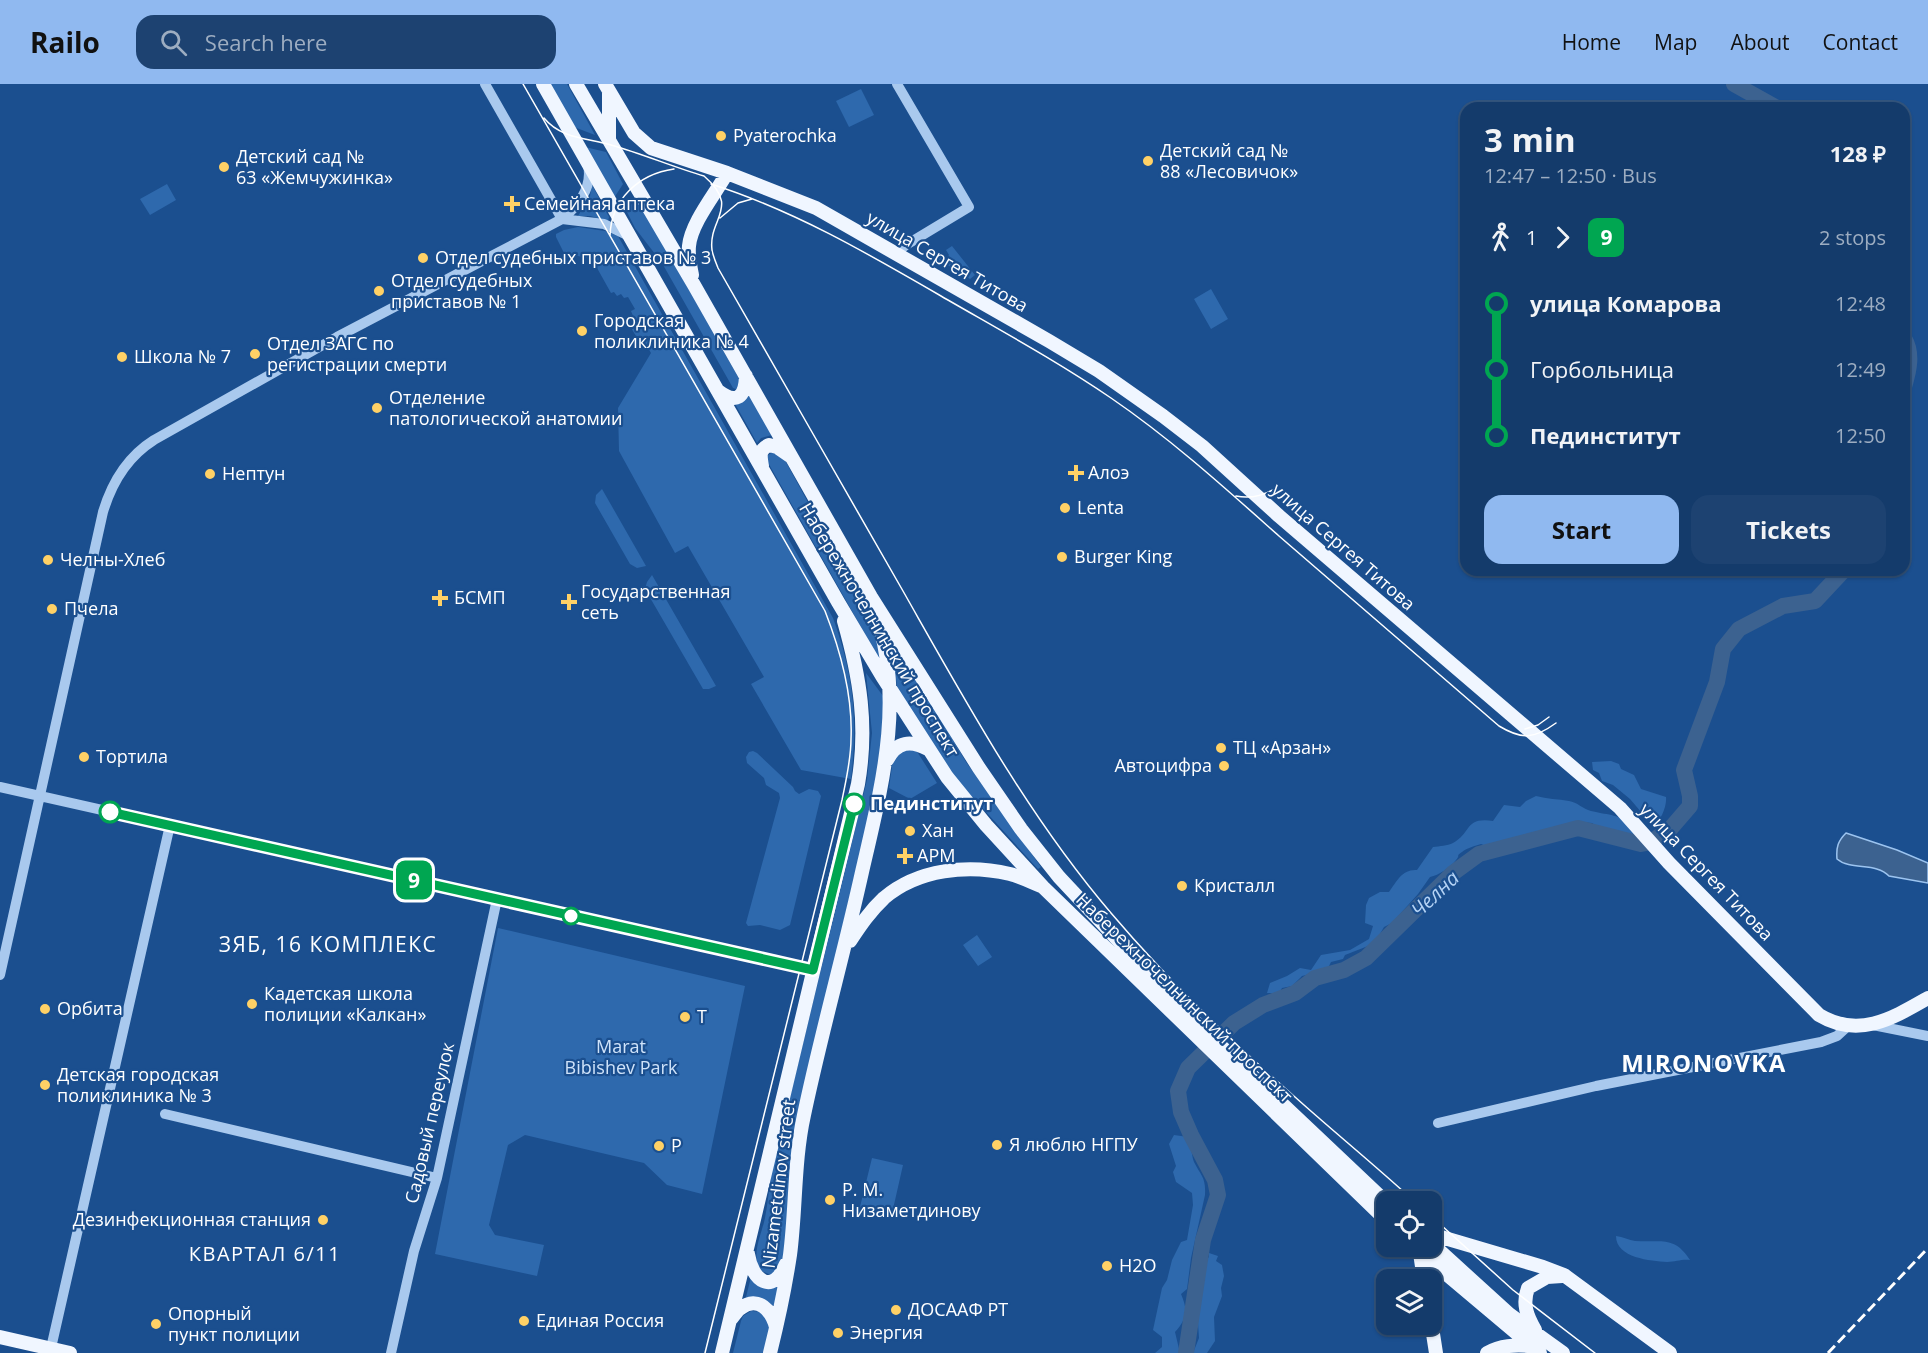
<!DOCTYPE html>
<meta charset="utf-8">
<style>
body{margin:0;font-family:"Open Sans",sans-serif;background:#1d4271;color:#f1f3f6;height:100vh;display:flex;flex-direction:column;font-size:22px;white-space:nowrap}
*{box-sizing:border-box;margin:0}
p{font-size:20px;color:#9dadc1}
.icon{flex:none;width:33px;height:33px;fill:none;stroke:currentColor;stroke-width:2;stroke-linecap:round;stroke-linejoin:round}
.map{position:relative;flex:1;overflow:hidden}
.sheet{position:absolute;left:1460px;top:18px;width:450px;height:474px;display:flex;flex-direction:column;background:#143b6b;border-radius:18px;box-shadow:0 2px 4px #0004,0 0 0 2px #33557e}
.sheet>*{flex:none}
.badge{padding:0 12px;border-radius:9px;font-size:21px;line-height:39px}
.tools{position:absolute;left:1376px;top:1107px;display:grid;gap:12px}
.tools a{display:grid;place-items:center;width:66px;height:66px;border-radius:12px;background:#143b6b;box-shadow:0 2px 4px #0004,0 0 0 2px #33557e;font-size:30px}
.map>.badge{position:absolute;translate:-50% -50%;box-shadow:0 0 0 3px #fff}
.legs{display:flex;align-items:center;gap:9px;height:66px;padding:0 24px;font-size:20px}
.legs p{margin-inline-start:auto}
.headline{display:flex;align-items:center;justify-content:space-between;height:102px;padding:0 24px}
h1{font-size:33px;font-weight:700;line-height:45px}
.action{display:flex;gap:12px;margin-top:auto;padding:12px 24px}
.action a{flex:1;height:69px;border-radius:18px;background:#90b9f0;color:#111;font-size:24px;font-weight:700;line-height:69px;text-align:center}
.action a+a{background:#1d4271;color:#f1f3f6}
ul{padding:0 24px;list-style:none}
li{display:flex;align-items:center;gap:21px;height:66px;font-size:22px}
li i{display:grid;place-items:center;width:9px;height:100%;margin:0 8px;background:currentColor}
li i::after{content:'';width:15px;height:15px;margin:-8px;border:4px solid;border-radius:50%;background:#143b6b}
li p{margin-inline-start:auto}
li:first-child i{background:linear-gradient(#0000 50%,currentColor 0)}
li:last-child i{background:linear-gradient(currentColor 50%,#0000 0)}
header{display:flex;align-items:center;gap:36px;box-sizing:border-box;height:84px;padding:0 30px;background:#90b9f0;color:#111}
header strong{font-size:28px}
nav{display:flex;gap:33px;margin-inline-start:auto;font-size:21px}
.search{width:420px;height:54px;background:#1d4271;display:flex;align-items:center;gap:15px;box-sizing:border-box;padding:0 21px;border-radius:18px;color:#9dadc1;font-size:22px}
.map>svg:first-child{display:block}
.green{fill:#2e69ad}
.water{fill:#3c6290;stroke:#9cc4f0;stroke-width:1.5}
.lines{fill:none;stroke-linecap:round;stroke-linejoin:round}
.river{stroke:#3c6290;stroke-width:16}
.minor{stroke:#a9c9ee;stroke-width:10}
.major{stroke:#f0f6ff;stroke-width:14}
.tram{stroke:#fff;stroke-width:1.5}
.rail{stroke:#fff;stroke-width:3;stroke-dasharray:10 4.5;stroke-linecap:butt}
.line-1-casing{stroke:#fff;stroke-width:14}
.line-1{stroke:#00a651;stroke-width:9}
.poi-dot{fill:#ffd166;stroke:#1b4f8f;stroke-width:2}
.stop-1-dot{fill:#fff;stroke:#00a651;stroke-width:3}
.labels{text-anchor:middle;stroke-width:4.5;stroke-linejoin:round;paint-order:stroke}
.poi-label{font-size:18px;fill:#fff;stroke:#1b4f8f;text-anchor:start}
.street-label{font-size:18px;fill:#fff;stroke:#1b4f8f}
.stop-label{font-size:18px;font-weight:bold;fill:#fff;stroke:#1b4f8f;text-anchor:start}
.park-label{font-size:18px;fill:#cfe3fa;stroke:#1b4f8f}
.water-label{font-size:20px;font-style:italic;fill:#b5d3f5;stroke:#1b4f8f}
.neighbourhood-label{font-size:20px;letter-spacing:1.5px;fill:#fff;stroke:#1b4f8f}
.quarter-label{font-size:21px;letter-spacing:1.5px;fill:#fff;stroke:#1b4f8f}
.district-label{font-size:24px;font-weight:bold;letter-spacing:1.5px;fill:#fff;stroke:#1b4f8f}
</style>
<header>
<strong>Railo</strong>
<div class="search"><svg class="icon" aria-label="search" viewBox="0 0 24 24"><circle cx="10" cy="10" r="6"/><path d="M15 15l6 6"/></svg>Search here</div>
<nav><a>Home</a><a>Map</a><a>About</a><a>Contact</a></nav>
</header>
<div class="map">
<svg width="1928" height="1269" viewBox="0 0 1928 1269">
<rect width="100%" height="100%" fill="#1b4f8f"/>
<path class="green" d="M549 0H567L595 51 574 43Z
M861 5 874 31 849 43 836 17Z
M585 63 606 68 623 100 614 114Z
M167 100 176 116 150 131 140 115Z
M592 101 609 133 608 137 590 132H578L590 112Z
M636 112 742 300 738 306 733 304 662 179 635 144 627 128Z
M578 143 605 147 618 152 833 534C854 592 858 635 851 695L801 686 751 600 764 593 688 462 675 469 619 367 618 324 651 269 647 262 643 264 630 242 633 240 630 235 633 232 631 227 635 225 628 213 624 214 621 210 617 212 614 208 611 209 592 175 564 169 556 153V150L564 146Z
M952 162 975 191 970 195 926 168 929 165 935 166 943 172 944 177 949 171 946 166Z
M1211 205 1228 235 1211 245 1194 215Z
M748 310 772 351 761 354 757 359 734 318Z
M774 367 781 369 869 530 883 582 766 375 767 372Z
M602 405 646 482 637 484 630 480 595 419 596 411Z
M652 491 716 602 709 605H703L645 505 647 498Z
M889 549 966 678 1041 783 1038 785 955 694 898 608Z
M866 589 886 616 881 679 800 1023 784 1178 771 1191 759 1186C752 1168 761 1152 765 1134 768 1119 769 1102 772 1087L867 696 872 649Z
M900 666H916L937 699 910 715 889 704 893 675Z
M753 667 757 669 793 703 795 707 799 710 809 705 818 707 821 712 790 841 780 846 760 841 748 842 746 839 780 714 779 709 766 701 764 694 747 679 746 673 749 668Z
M1611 677 1619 680 1621 685 1634 691 1641 705 1666 713C1667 722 1661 737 1653 742L1630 715 1613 701 1602 697 1599 689 1593 686 1592 678Z
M1536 712C1547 715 1558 715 1569 717 1577 718 1583 725 1591 727 1612 732 1616 729 1635 743L1634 751 1599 744 1592 739 1579 738 1523 751 1489 763 1481 760C1475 762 1467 764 1462 768 1455 773 1461 770 1456 776 1450 784 1439 791 1430 793L1418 810 1392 839 1384 843 1377 855 1368 862 1345 871 1343 875 1331 878 1327 886 1302 892 1292 902 1282 904 1279 909H1267L1270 899 1287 892 1300 884 1311 886 1321 871 1350 866 1369 855 1373 842 1365 839 1366 821 1369 814 1380 808H1389C1397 797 1402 785 1417 786L1433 763C1440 762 1447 762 1453 759 1472 749 1464 733 1493 737L1504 721 1520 723 1526 717Z
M498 844 745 902 702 1110 667 1101 644 1079 525 1051 508 1061 489 1141 495 1151 544 1161 537 1192 435 1170Z
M977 851 992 873 978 882 963 861Z
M1174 1051 1188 1053C1192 1061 1191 1070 1194 1078 1201 1092 1206 1093 1205 1111L1191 1174 1187 1205 1181 1210C1188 1226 1187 1235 1175 1248L1180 1269H1155L1162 1263V1253L1153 1246 1162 1204 1167 1196 1172 1176 1181 1158 1187 1156 1193 1121 1192 1109 1176 1098 1173 1088 1176 1082 1169 1060Z
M872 1074 903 1081 891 1134 859 1127Z
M1616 1152C1623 1153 1629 1156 1635 1157 1661 1159 1674 1151 1690 1176 1681 1175 1676 1178 1667 1178 1651 1177 1616 1174 1616 1152Z
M1209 1169 1218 1172 1216 1177 1222 1181 1224 1192 1221 1204 1222 1212 1214 1233 1215 1257 1207 1269H1193L1199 1254 1197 1225 1203 1191V1179L1209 1173Z
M751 1193 770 1203 780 1201 777 1224C765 1215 759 1215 745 1217Z
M751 1227 762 1228 771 1239 766 1269H733L741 1237 743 1232Z"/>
<path class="water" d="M1846 749 1897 766 1928 779V799L1889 792C1876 778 1851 787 1837 775 1836 763 1838 757 1846 749Z"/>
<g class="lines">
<path class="river" d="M1734 0 1777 24
M1904 254C1913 269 1909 286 1904 303
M1186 1269 1203 1156 1218 1111 1215 1096 1191 1051 1181 1028 1178 1007 1188 984 1234 939 1263 921 1295 909 1315 894 1344 886 1366 874 1453 789 1479 770 1578 744 1641 760 1651 758 1671 744 1690 722V712L1684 686 1717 598 1723 565 1739 545 1783 522 1815 517 1844 486"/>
<path class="minor" d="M485 0 562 135
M562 135 604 140 629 152
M895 170 906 161 969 123 897 0
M0 703 813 886
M0 891 103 428C112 398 127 373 154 356L337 253 562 135C578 122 593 104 588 81
M1873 941 1928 952
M165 1030 437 1094
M1438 1039 1596 1002 1821 958 1837 952 1850 940
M51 1264 170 741
M391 1269 414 1167 437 1094 497 815"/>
<path class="major" d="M543 0 838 518 882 592 947 693 986 741 1043 803 1386 1136
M576 0 694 201 871 513 979 684 1021 745 1059 793 1188 931 1386 1118
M605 0 634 49 651 64 727 89 816 124 1049 257 1099 287 1163 332 1202 362 1279 432 1620 724 1669 779 1819 931C1859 955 1893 934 1928 914
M609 9V56
M692 191C690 181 688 172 689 162 691 139 716 109 727 89
M718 307C737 321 745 313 746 292
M762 382C760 371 759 366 769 361L777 363 790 372
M887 676C897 657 911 656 928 665
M850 857C860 842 870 827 884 814 918 785 968 780 1010 790 1021 793 1031 798 1041 802
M1431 1150 1543 1183 1564 1191 1670 1269
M1431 1159 1509 1230 1563 1269
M1413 1162 1540 1269
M1420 1169 1424 1196
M748 1170C752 1197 773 1212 786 1180
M731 1235C734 1232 737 1226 741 1224 758 1211 772 1227 776 1243
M1431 1237 1436 1269
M1535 1246C1527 1232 1522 1220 1528 1204L1547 1193 1562 1192
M0 1253 70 1269
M722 1269 858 700C868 642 860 593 844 537
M770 1269C778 1237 785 1204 790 1171 796 1125 794 1076 804 1031 821 950 844 869 862 788 882 701 905 617 876 529
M1487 1269C1501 1261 1514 1261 1531 1262"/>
<path class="tram" d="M523 0 825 527C841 568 853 611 851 655 851 676 846 696 842 716L705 1269
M544 34C561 55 588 54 611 61 643 70 673 83 704 92 741 124 708 134 712 166 713 172 716 179 718 184 779 292 842 399 903 507 966 618 1028 732 1111 829 1167 895 1230 956 1295 1013 1334 1048 1376 1082 1415 1118
M711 100C793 126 867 169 941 212 998 245 1057 277 1111 314 1171 355 1225 404 1279 452 1352 515 1426 579 1499 642 1522 656 1534 655 1556 639
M720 134 738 119 752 115
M610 152C611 115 639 90 674 85
M1236 412C1251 415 1263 412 1276 404
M1525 645 1538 641 1549 633
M1431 1132 1513 1206 1595 1269"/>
<path class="rail" d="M1828 1269 1928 1164"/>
</g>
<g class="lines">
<g class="line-1-casing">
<path id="line-1" d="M110 728 813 886 854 720"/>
</g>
<use href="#line-1" class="line-1"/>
</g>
<g class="poi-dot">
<circle cx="721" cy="52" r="6"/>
<circle cx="1148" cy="77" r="6"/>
<circle cx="224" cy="83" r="6"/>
<path d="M509 111h6v6h6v6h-6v6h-6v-6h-6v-6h6z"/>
<circle cx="423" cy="174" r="6"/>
<circle cx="379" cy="207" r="6"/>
<circle cx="582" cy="247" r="6"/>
<circle cx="255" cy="270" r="6"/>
<circle cx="122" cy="273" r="6"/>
<circle cx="377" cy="324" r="6"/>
<path d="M1073 380h6v6h6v6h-6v6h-6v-6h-6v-6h6z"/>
<circle cx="210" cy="390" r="6"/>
<circle cx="1065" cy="424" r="6"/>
<circle cx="1062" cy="473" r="6"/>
<circle cx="48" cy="476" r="6"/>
<path d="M437 505h6v6h6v6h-6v6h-6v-6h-6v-6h6z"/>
<path d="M566 509h6v6h6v6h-6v6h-6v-6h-6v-6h6z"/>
<circle cx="52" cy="525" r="6"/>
<circle cx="1221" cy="664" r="6"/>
<circle cx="84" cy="673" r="6"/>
<circle cx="1224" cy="682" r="6"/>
<circle cx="910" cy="747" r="6"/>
<path d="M902 763h6v6h6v6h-6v6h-6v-6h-6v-6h6z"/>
<circle cx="1182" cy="802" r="6"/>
<circle cx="252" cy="920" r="6"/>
<circle cx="45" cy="925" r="6"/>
<circle cx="685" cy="933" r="6"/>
<circle cx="45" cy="1001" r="6"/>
<circle cx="997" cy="1061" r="6"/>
<circle cx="659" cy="1062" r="6"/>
<circle cx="830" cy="1116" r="6"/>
<circle cx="323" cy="1136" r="6"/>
<circle cx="1107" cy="1182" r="6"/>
<circle cx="896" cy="1226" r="6"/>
<circle cx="524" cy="1237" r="6"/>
<circle cx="156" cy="1240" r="6"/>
<circle cx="838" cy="1249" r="6"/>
</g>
<g class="stop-1-dot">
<circle cx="854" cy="720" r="10"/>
<circle cx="110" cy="728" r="10"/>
<circle cx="571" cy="832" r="8"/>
</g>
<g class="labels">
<g class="poi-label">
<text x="733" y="58">Pyaterochka</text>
<text x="1160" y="73">Детский сад №<tspan x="1160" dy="21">88 «Лесовичок»</tspan></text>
<text x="236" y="79">Детский сад №<tspan x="236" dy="21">63 «Жемчужинка»</tspan></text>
<text x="524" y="126">Семейная аптека</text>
<text x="435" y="180">Отдел судебных приставов № 3</text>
<text x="391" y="203">Отдел судебных<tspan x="391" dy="21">приставов № 1</tspan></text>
<text x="594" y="243">Городская<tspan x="594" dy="21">поликлиника № 4</tspan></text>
<text x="267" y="266">Отдел ЗАГС по<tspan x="267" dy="21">регистрации смерти</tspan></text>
<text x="134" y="279">Школа № 7</text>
<text x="389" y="320">Отделение<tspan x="389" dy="21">патологической анатомии</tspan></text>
<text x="1088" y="395">Алоэ</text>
<text x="222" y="396">Нептун</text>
<text x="1077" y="430">Lenta</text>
<text x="1074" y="479">Burger King</text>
<text x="60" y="482">Челны-Хлеб</text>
<text x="581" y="514">Государственная<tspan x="581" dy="21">сеть</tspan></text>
<text x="454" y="520">БСМП</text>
<text x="64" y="531">Пчела</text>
<text x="1233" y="670">ТЦ «Арзан»</text>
<text x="96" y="679">Тортила</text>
<text x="1212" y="688" text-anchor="end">Автоцифра</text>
<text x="922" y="753">Хан</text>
<text x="917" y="778">АРМ</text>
<text x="1194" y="808">Кристалл</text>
<text x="264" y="916">Кадетская школа<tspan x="264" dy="21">полиции «Калкан»</tspan></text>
<text x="57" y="931">Орбита</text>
<text x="697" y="939">Т</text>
<text x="57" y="997">Детская городская<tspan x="57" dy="21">поликлиника № 3</tspan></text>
<text x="1009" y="1067">Я люблю НГПУ</text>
<text x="671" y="1068">Р</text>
<text x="842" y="1112">Р. М.<tspan x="842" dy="21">Низаметдинову</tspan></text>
<text x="311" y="1142" text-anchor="end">Дезинфекционная станция</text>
<text x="1119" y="1188">H2O</text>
<text x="908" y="1232">ДОСААФ РТ</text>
<text x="168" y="1236">Опорный<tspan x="168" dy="21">пункт полиции</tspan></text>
<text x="536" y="1243">Единая Россия</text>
<text x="850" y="1255">Энергия</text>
</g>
<g class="street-label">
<text transform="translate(947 178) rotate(30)" y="6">улица Сергея Титова</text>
<text transform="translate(1343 463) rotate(41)" y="6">улица Сергея Титова</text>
<text transform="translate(879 546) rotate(59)" y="6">Набережночелнинский проспект</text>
<text transform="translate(1706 788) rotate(46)" y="6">улица Сергея Титова</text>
<text transform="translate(1184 914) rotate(44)" y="6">Набережночелнинский проспект</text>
<text transform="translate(430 1039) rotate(-77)" y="6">Садовый переулок</text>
<text transform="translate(779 1100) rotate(-83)" y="6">Nizametdinov street</text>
</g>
<g class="stop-label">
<text x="870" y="726">Пединститут</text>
</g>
<g class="park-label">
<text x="621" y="969">Marat<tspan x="621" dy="21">Bibishev Park</tspan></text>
</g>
<g class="water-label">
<text transform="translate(1435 810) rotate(-43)" y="7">Челна</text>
</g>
<g class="neighbourhood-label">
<text x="265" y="1177">КВАРТАЛ 6/11</text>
</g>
<g class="quarter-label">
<text x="328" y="868">ЗЯБ, 16 КОМПЛЕКС</text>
</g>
<g class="district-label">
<text x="1704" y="988">MIRONOVKA</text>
</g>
</g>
</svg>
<div class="tools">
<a><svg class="icon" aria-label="locate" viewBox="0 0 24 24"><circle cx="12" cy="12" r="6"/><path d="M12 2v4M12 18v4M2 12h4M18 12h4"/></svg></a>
<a><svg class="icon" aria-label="layers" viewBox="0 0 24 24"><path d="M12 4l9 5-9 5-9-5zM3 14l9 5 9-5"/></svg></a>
</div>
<b class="badge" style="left:414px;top:796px;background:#00a651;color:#fff">9</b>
<section class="sheet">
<div class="headline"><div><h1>3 min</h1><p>12:47 – 12:50 · Bus</p></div><b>128 ₽</b></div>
<div class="legs"><svg class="icon" aria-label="walk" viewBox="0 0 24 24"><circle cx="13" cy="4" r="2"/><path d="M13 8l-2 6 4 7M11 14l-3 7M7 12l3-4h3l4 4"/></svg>1<svg class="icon" aria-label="forward" viewBox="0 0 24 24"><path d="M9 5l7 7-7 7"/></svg><b class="badge" style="background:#00a651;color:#fff">9</b><p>2 stops</p></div>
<ul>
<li><i style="color:#00a651"></i><b>улица Комарова</b><p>12:48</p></li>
<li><i style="color:#00a651"></i><span>Горбольница</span><p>12:49</p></li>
<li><i style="color:#00a651"></i><b>Пединститут</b><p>12:50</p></li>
</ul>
<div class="action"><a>Start</a><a>Tickets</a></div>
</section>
</div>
